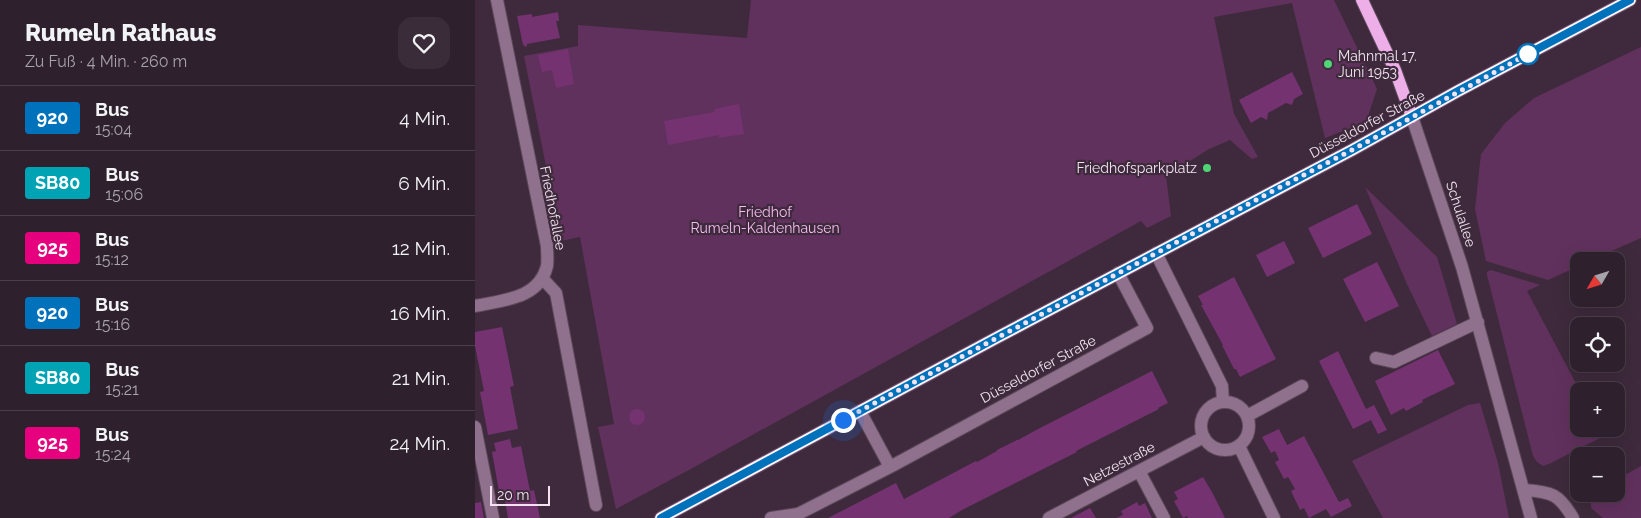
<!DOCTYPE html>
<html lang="de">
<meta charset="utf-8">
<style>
body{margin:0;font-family:Raleway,sans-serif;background:#3a2d39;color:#f1f3f6;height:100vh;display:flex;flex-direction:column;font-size:19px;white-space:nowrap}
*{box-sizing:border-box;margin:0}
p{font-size:16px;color:#a7a3aa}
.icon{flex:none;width:28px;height:28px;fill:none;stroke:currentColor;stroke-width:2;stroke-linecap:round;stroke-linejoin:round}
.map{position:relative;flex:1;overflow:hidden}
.panel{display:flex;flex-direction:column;background:#2e202d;width:475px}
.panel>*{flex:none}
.badge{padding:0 10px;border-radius:4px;font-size:18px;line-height:32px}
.needle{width:32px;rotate:231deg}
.tools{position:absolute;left:1095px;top:252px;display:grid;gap:10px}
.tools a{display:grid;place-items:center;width:55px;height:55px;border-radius:10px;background:#2e202d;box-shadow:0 5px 20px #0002,0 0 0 1px #493e49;font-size:25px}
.scale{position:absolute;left:15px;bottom:12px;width:60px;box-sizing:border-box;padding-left:5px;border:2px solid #f1e4f0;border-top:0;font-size:14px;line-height:18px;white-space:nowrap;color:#f1e4f0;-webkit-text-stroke:4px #3e2a3c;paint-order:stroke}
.you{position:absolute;width:25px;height:25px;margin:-12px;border:4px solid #fff;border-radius:50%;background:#1a73e8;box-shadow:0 0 0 8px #1a73e833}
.map>.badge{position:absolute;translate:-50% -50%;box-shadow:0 0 0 2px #fff}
.round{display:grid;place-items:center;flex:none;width:52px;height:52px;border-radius:15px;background:#3a2d39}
.head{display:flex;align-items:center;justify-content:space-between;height:85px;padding:0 25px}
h1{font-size:24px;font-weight:800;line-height:38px}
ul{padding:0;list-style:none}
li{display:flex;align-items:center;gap:15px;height:65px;padding:0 25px;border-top:1px solid #493e49}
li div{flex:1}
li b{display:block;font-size:19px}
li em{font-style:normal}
li .badge{min-width:55px;font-weight:700;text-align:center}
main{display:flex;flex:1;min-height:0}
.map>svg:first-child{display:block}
.green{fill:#61315d}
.building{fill:#743270}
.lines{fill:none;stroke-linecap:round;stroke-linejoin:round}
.minor-casing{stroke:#5b4859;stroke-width:14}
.major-casing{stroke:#5b4859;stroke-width:14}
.minor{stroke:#90718d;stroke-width:12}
.major{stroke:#eeaee8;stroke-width:12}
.line-casing{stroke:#fff;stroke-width:11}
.line{stroke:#0072bc;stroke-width:8}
.walk{stroke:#f1e4f0;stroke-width:5;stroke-dasharray:0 9}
.stop-dot{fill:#fff;stroke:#0072bc;stroke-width:2.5}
.poi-dot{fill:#4ed676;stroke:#3e2a3c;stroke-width:2}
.labels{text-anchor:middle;stroke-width:4.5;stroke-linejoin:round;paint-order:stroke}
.poi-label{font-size:14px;fill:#f1e4f0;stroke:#3e2a3c;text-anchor:start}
.street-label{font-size:14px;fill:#f1e4f0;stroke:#3e2a3c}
.park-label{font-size:14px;fill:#f5bcf0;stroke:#3e2a3c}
</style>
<main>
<section class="panel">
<div class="head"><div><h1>Rumeln Rathaus</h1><p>Zu Fuß · 4 Min. · 260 m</p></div><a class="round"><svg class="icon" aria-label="heart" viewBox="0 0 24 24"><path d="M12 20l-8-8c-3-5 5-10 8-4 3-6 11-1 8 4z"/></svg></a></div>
<ul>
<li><span class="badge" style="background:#0072bc;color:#fff">920</span><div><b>Bus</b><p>15:04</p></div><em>4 Min.</em></li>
<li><span class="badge" style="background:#00a3b4;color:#fff">SB80</span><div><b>Bus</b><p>15:06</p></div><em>6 Min.</em></li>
<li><span class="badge" style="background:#e6007e;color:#fff">925</span><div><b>Bus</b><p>15:12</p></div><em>12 Min.</em></li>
<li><span class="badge" style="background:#0072bc;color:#fff">920</span><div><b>Bus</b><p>15:16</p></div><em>16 Min.</em></li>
<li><span class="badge" style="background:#00a3b4;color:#fff">SB80</span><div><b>Bus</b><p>15:21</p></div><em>21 Min.</em></li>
<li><span class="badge" style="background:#e6007e;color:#fff">925</span><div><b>Bus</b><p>15:24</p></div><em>24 Min.</em></li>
</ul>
</section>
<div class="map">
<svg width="1166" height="518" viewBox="0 0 1166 518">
<rect width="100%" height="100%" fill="#3e2a3c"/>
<path class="green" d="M276 0H859L902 89 891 122 850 138 817 3 739 17 759 114 783 157 777 159 755 140 734 149 691 176 696 216 672 228 666 221 212 471 141 509 123 427 139 424 105 237 86 241 49 56 103 46V25L272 38Z
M1166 47V238L1114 261H1104V266L1073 280 1011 261 1000 209 1006 154 1030 123 1059 98Z
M890 187 962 257 982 324 957 336 932 284Z
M1016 270 1065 285 1052 291 1105 391H1104V429H1125L1129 436 1076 463 1068 466 1062 462 1058 456 1012 275V272Z
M1005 403 1023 463 1034 518H908L877 461 993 405Z
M1166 466V518H1128L1116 508V497L1119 494H1141V480Z"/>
<path class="building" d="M83 12 84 21H81L85 38 52 44V46L50 47 49 45H48L42 16 57 14V17Z
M93 49 99 84 81 88 77 70 67 72 63 55Z
M817 72 828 94 819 99 817 105 811 103 793 113 792 120 786 117 776 123 764 100Z
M264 104 269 134 244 138V135L193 145 189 121 240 112 239 109Z
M882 204 897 234 848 258 833 228Z
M809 241 820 263 792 277 781 255Z
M902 262 924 306 890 322 868 279Z
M759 277 801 359 765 377 761 369H759L747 345H748L726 305H728L723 296Z
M27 327 39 386 35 387 43 429 13 435 5 392 9 391 0 346V332Z
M963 350 980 384 947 400 948 402 931 411 929 408 916 415 900 381Z
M863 351 891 409 899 405 912 430 903 434 896 420 878 429 844 361Z
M677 371 693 403 683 408 684 409 601 451 602 452 487 510 474 518H353L421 483 429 499 501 461 502 462 522 451V450L542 440H543L563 429Z
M154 417a8 8 0 1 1 16 0a8 8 0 1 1-16 0Z
M804 429 812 445 829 436 864 502 873 498 877 506 856 517 851 509 834 518 829 508 825 510 816 491 820 489 813 477 809 479 800 462 804 460 800 451 796 453 787 437Z
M35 439 37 448 46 446 55 491 59 490 65 518H33L29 496 25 497 17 452 21 451 19 443Z
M728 477 737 492 750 518H713L712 516 708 518 699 501 703 499 699 492Z
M6 502 9 518H0V503Z
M662 502 664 506 670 503 677 518H641L648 515 646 511Z
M615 508 621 518H596Z"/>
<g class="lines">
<g class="minor-casing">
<path id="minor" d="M937 117 987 267 1056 518
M681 253 747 386 748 402
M68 279 81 293 121 505
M0 306C28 300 64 299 72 266 73 260 72 253 72 246L22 0
M901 358 919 362 1003 322
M726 426a24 24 0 1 1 48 0a24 24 0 1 1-48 0Z
M385 411 415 467
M772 416 827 386
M0 427 18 518
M764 446 799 518
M664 471 689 518
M1050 490C1077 492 1084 494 1098 518
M296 518 323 514 415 467 672 328 643 273
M574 518 729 437"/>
</g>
<g class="major-casing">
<path id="major" d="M887 0 920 70 937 117
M186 518 523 337 877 150 983 91 1155 0"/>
</g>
<use href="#minor" class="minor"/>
<use href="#major" class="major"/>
</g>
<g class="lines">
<g class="line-casing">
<path id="line" d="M186 518 523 337 877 150 983 91 1155 0"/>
</g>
<use href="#line" class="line"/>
<path class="walk" d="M368 420 794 193 877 150 1053 54"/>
</g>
<circle class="stop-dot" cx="1053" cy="54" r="10"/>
<g class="poi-dot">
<circle cx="853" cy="64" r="5"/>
<circle cx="732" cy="168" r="5"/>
</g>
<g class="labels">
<g class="poi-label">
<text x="863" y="61">Mahnmal 17.<tspan x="863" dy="16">Juni 1953</tspan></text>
<text x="722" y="173" text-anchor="end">Friedhofsparkplatz</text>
</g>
<g class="street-label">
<text transform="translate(892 124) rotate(-28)" y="5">Düsseldorfer Straße</text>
<text transform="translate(78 208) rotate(79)" y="5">Friedhofallee</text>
<text transform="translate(986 214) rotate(72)" y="5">Schulallee</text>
<text transform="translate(563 369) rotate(-28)" y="5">Düsseldorfer Straße</text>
<text transform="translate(644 464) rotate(-28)" y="5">Netzestraße</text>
</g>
<g class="park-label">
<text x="290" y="217">Friedhof<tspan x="290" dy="16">Rumeln-Kaldenhausen</tspan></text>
</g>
</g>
</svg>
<div class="tools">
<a><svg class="needle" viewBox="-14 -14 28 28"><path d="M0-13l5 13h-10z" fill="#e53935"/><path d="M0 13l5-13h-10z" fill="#a7a3aa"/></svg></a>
<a><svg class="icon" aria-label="locate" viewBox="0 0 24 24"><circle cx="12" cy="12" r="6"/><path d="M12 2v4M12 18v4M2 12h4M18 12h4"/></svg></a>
<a>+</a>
<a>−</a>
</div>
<div class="scale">20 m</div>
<div class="you" style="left:368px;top:420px"></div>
</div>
</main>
